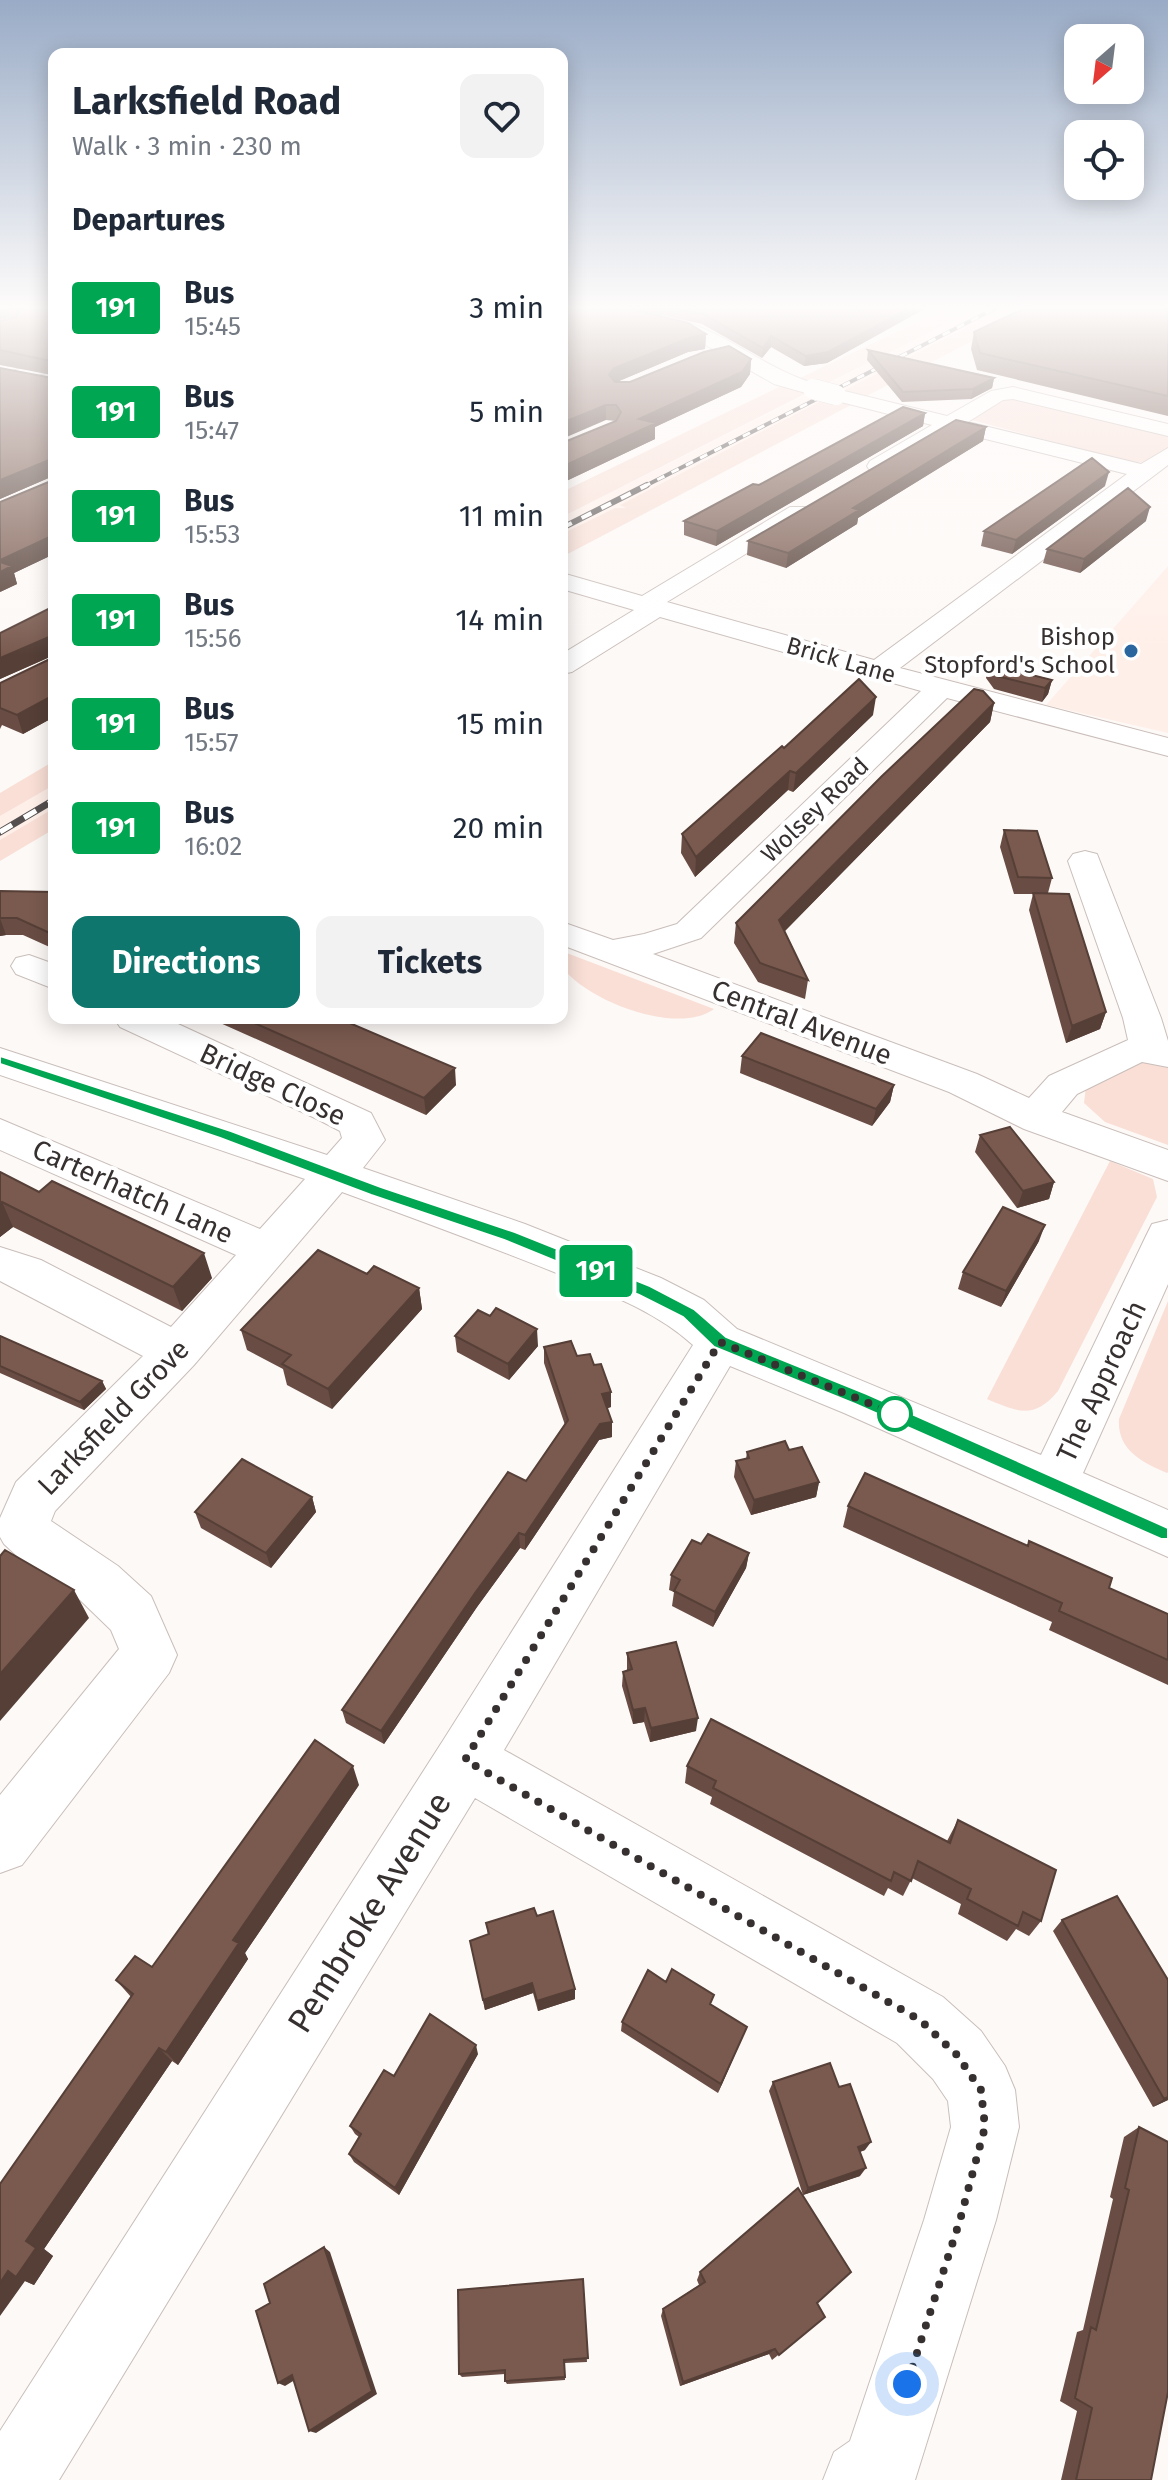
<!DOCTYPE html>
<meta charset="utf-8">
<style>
body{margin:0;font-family:"Fira Sans",sans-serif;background:#f2f2f3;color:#1f2937;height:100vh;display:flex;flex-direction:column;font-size:30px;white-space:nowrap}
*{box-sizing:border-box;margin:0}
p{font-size:26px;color:#747a83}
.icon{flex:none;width:44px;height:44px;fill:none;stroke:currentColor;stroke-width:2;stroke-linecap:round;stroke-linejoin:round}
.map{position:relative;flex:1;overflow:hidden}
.panel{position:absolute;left:48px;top:48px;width:520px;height:976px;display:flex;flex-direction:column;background:#fff;border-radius:16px;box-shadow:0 4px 20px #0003}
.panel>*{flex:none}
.badge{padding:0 16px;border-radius:6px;font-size:28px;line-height:52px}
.needle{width:52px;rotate:208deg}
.controls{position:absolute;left:1064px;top:24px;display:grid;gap:16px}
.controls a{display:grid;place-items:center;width:80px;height:80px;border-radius:16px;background:#fff;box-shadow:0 4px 20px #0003;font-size:40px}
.you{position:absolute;width:40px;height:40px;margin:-20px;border:6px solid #fff;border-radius:50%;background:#1a73e8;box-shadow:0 0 0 12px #1a73e833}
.map>.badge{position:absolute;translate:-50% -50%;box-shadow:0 0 0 4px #fff}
h2{padding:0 24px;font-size:30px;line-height:72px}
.round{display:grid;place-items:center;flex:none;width:84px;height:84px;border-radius:16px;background:#f2f2f3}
.headline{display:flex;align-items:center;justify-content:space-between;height:136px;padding:0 24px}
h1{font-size:38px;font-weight:700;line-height:60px}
.button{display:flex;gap:16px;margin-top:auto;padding:16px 24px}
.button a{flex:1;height:92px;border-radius:16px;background:#0f766e;color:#fff;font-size:32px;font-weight:700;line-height:92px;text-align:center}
.button a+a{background:#f2f2f3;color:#1f2937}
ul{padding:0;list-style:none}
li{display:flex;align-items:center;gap:24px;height:104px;padding:0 24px}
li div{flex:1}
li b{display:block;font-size:30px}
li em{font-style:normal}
li .badge{min-width:88px;font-weight:700;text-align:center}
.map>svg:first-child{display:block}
.built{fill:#ffefe9}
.green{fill:#f9dfd6}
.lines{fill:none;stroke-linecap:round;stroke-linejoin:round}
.minor-casing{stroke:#c9beba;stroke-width:2}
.minor{fill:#fff;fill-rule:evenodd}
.rail-far2-casing{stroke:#55504f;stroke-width:4}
.rail-far1-casing{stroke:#55504f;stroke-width:6}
.rail-casing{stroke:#55504f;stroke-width:7}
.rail-far2{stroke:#fff;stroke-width:3;stroke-dasharray:8;stroke-linecap:butt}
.rail-far1{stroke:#fff;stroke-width:4;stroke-dasharray:11;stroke-linecap:butt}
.rail{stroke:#fff;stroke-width:5;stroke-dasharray:14;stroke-linecap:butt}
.minor-bridge-casing{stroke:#c9beba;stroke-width:21;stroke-linecap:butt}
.minor-bridge{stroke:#fff;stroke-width:20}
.wall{fill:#694d44}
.shaded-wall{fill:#553f37}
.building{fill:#7a5a4f;stroke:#553f37;stroke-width:2}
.line{fill:#00a651;stroke:#fff;stroke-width:2}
.walk{stroke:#363130;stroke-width:8;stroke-dasharray:0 14.4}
.poi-dot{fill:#2b679e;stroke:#fff;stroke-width:3}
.stop-dot{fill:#fff;stroke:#00a651;stroke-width:4}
.labels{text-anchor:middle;stroke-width:8;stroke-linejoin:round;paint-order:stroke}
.far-poi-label{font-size:24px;fill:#363130;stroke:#fff;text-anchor:end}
.far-street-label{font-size:24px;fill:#363130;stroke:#fff}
.street-label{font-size:28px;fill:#363130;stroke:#fff}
.near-street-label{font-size:34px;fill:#363130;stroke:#fff}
</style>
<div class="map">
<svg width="1168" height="2480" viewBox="0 0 1168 2480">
<rect width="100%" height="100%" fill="#fdf9f7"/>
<path class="built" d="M979 308H1005L621 505 627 508H615L562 534V517Z
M1168 566V733L1046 705 1141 597Z
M54 785V808L0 840V816Z"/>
<path class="green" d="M946 308H979L820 387 796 380Z
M1005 308H1035L865 397 841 392Z
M781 386 809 392 562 517V492Z
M829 397 853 404 562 557V534L615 508H626L620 505Z
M1008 397 1168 433V450L1148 463 1126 461 968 419Z
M54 761V785L0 816V793Z
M54 808V829L0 861V840Z
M564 952 714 1009C677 1036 587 1001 562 967Z
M1143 1062 1168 1063V1145L1105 1122 1084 1103 1086 1086Z
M1110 1161 1153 1179 1157 1197 1058 1391C1034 1420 1018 1412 987 1399Z
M1168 1301V1472L1167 1473C1142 1462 1117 1450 1119 1419Z"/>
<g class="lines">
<g class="minor-casing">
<path id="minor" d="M591 308C622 306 673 315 702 328 744 346 773 372 820 385L823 389 813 395 774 384 688 335 594 312Z
M54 358V370L16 382 6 376 9 372Z
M1013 387 1168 424V436L1013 399 1003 400 968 422 1141 464 1168 448V465L900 668 1168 738V756L947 698 701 938 653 954 977 1074 1029 1098 1049 1076 1128 1040 1123 1018 1068 861 1073 854 1085 851 1097 854 1161 1018 1168 1041V1067L1142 1062 1077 1094 1062 1112 1168 1150V1181L1024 1129 949 1092 562 945V922L613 940 644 934 677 924 921 691 660 617 572 672 562 674V654L634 610 562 589V573L642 596 790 507H806L810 512 806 517 667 602 874 660 1127 474 953 431 886 471H870L867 466 870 461 932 425 829 399 826 395 836 389 947 416 991 391Z
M29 955 54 964V989L16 974 11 966 16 958Z
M114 1018H165L371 1113 385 1140 363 1168 525 1224 661 1278 704 1300 737 1329 1041 1455 1146 1236 1152 1224 1168 1220V1284L1083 1473 1168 1510V1557L844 1413 730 1366 504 1750 943 1997 981 2031 1005 2066 1015 2090 1019 2127 996 2220 915 2480H823L834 2452 850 2441 924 2220 951 2127 948 2101 933 2079 897 2043 475 1798 59 2480H0V2431L444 1739 693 1345C653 1309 603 1292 554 1272 484 1244 413 1218 342 1192L194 1365 55 1511 51 1521 118 1566 151 1596 177 1655 169 1673 22 1865 0 1873V1795L119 1649 111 1630 80 1600 31 1569 4 1544 0 1537V1518L16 1482 143 1356 0 1281V1247L41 1260 171 1327 236 1255 0 1150V1119L260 1229 305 1179 0 1075V1048L327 1155 342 1138 340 1131 317 1119 120 1027Z"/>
</g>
<use href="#minor" class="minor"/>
<g class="rail-far2-casing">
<path id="rail-far2" d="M643 487 996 308"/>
</g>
<g class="rail-far1-casing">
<path id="rail-far1" d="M562 528 647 485"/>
</g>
<g class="rail-casing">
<path id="rail" d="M0 832 54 800"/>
</g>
<use href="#rail-far2" class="rail-far2"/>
<use href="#rail-far1" class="rail-far1"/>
<use href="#rail" class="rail"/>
<g class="minor-bridge-casing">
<path id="minor-bridge" d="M813 389 836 395"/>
</g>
<use href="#minor-bridge" class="minor-bridge"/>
</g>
<path class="wall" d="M0 308H48L54 309V554L14 573 17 584 0 592 51 481V477L0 499V368L52 378V375L0 365V321L12 317 0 320Z
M562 308 706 334 705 349 688 352 617 382H630L751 359 750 374 741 387 655 427V439L562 483V443L616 421 606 420Z
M630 308H849L861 310 865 308H926L827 363 804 366 771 347 762 358 702 324Z
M1168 308V416L977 370 971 349 974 332Z
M868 350 994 378 992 388 971 399 902 402 867 360Z
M925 413 923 426 716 546 684 535V521L759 485Z
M986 427 983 441 858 518 857 524 786 568 747 555 748 541Z
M1105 486 1012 554 981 546 984 531Z
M1146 521 1080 573 1043 563 1047 549Z
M54 606V717L23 734 2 725 0 729V683L50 659V657L0 679V633Z
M988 664 1052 680 1048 694 1042 702 994 689 986 678Z
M994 703 990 722 784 932 808 980 805 999 758 982 734 943 736 923Z
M873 715 793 792 788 790 695 877 681 853 682 834 784 748Z
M1004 830 1052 878 1048 893 1106 1012 1100 1029 1066 1043 1029 910 1033 894H1014L1000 847Z
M0 891 54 892V949L23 935H6L0 936Z
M209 1018H338L456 1085 426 1115Z
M742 1056 894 1085 890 1102 872 1126 740 1073Z
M980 1135 1054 1182 1049 1199 1017 1208 975 1152Z
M0 1172 212 1278 182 1311 13 1227 0 1237Z
M1039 1241 1001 1307 958 1289 963 1272Z
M367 1274 419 1288 422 1309 332 1409 287 1385 283 1369 247 1350 241 1330Z
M0 1336 102 1381 106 1389 84 1410 0 1373Z
M455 1336 538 1346 509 1380 457 1352Z
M544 1347 577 1356 594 1365 611 1392V1407L607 1408 612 1437 599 1440 525 1550 520 1548 477 1607 384 1744 346 1723 342 1710 526 1481 565 1425 544 1363Z
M789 1450 819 1482 816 1497 751 1515 734 1477 736 1461 746 1459 747 1452Z
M312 1497 316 1512 271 1568 201 1528 195 1512Z
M848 1506 1109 1588 1168 1614V1685L1049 1630 1052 1622 843 1527Z
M701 1544 749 1553 746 1568 713 1627 672 1606 674 1592 669 1590 671 1575Z
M627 1653 696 1731 650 1742 644 1722 633 1724 622 1686 623 1672 627 1671Z
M687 1766 947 1841 958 1820 1041 1921 1029 1936 1016 1929 1007 1941 958 1914 961 1904 912 1878 903 1896 888 1888 884 1896 710 1804 712 1797 685 1783Z
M359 1785 245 1953 248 1959 178 2065 172 2061 44 2249 53 2256 34 2285 25 2281 131 1997 116 1980 152 1967Z
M537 1916 575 1989V1999L538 2011 533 1993 485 2010 470 1941 488 1935 486 1923Z
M1062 1920 1168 1980V2100L1153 2107 1053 1931Z
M666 1982 711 2005 743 2036 718 2093 621 2031 622 2022Z
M478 2054 399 2195 354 2162 349 2154 359 2137 355 2134 350 2126 394 2076Z
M773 2082 839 2087 865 2150 860 2152V2176L803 2195 769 2091Z
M1139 2127 1151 2480H1061L1077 2411 1060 2401 1077 2332 1083 2330 1113 2199 1110 2197 1124 2137Z
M700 2272 817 2303 825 2317 772 2360 769 2354 680 2386 661 2316 663 2309 699 2285 697 2280Z
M583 2279 587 2362 565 2363V2380L507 2384 505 2381V2374L462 2377 459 2374Z"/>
<path class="shaded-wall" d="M0 308H8L10 317 0 320Z
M910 308H926L827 363 804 366 806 356Z
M706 334 705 349 688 352 614 383 609 375 614 368 689 338Z
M771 336V347L762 358 763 348Z
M751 359 750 374 741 387 655 427V439L562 483V467L639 419Z
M994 378 992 388 971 399 973 389Z
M606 405V420L562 439V423Z
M925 413 923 426 716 546 717 531Z
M986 427 983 441 858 518 857 524 786 568 788 553 853 508Z
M49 460 53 476 0 499V480Z
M1109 472 1105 486 1012 554 1016 540Z
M1150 507 1146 521 1080 573 1084 559Z
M54 535V554L14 573 17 584 0 592V560Z
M51 636 54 655 0 679V658Z
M1052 680 1048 694 1042 702 1045 688Z
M54 695V717L23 734 17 715Z
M876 697 873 715 793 792 796 773Z
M994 703 990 722 776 940 779 920Z
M790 771 788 790 695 877 696 857Z
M0 918 6 935 0 936Z
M1106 1012 1100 1029 1066 1043 1072 1026Z
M455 1068 456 1085 426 1115 424 1098Z
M894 1085 890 1102 872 1126 876 1109Z
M1054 1182 1049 1199 1017 1208 1023 1191Z
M2 1202 13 1227 0 1237V1204Z
M1045 1225 1039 1241 1001 1307 1006 1291Z
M204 1253 212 1278 182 1311 173 1287Z
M419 1288 422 1309 332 1409 328 1389Z
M537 1329 538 1346 509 1380 508 1364Z
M102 1381 106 1389 84 1410 80 1402Z
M611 1392V1407L602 1410V1394Z
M612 1422V1437L599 1440 525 1550V1535L600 1424Z
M819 1482 816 1497 751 1515 754 1500Z
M312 1497 316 1512 271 1568 266 1553Z
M519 1533 520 1548 477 1607 384 1744 381 1731 475 1593Z
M749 1553 746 1568 713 1627 715 1612Z
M74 1590 89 1618 0 1721V1674Z
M645 1708 644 1722 633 1724V1710Z
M698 1718 696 1731 650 1742 651 1728Z
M353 1766 359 1785 245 1953 248 1959 178 2065 166 2052 233 1940Z
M532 1983 533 1993 485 2010 483 2000Z
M575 1989V1999L538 2011 537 2001Z
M747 2027 743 2036 718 2093 721 2084Z
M476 2045 478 2054 399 2195 395 2188Z
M159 2048 172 2061 44 2249 53 2256 34 2285 25 2281 0 2316V2283L26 2241Z
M1168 2097V2100L1153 2107 1164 2099Z
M871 2142 865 2150 853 2154 858 2147Z
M866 2168 860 2176 803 2195 808 2188Z
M324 2247 330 2252 377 2394 316 2433 309 2431Z
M775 2349 769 2354 680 2386 683 2382Z
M292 2375 298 2378 285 2386 278 2383Z"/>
<path class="building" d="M17 308H48L54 309V535L0 560V502L51 481 52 461 49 460 0 480V368L52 378 51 361 0 350V321L16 317 19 311Z
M562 308H627L688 323 706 334 689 338 614 368 609 375 615 382H630L704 352 729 346 751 359 742 372 639 419 656 423 562 467V443L616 421 621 412 616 405H606L562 423Z
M673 308H849L861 310 865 308H910L828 352 806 356 771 336 763 348 703 314Z
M1025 308H1168V396L980 353 974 332Z
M868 350 994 378 973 389 903 392Z
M903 407 925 413 717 531 684 521 753 484 759 485Z
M956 420 986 427 853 508 859 510 788 553 748 541Z
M1092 458 1109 472 1016 540 984 531Z
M1128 488 1150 507 1084 559 1047 549Z
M0 562 12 566 0 572Z
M54 606V695L17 715 0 708V683L50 659 51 636 0 658V633Z
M988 664 1052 680 1045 688 997 676Z
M859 679 876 697 796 773 790 771 696 857 682 834 782 746 784 748Z
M974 689 983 691 994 703 779 920 808 980 760 963 736 923 882 776Z
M1004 830 1037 831 1052 878 1018 877Z
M0 891 54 892V935L17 918H0Z
M1033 893 1069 894 1106 1012 1072 1026Z
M243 1018H338L455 1068 424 1098Z
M761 1033 894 1085 876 1109 742 1056Z
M1010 1127 1054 1182 1023 1191 980 1135Z
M0 1172 39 1192 52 1181 204 1253 173 1287 2 1202 0 1204Z
M1003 1207 1045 1225 1006 1291 963 1272Z
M318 1250 367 1274 374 1266 419 1288 328 1389 282 1364 291 1355 241 1330Z
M496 1308 537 1329 508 1364 455 1336 478 1310 490 1316Z
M0 1336 102 1381 80 1402 0 1366Z
M571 1341 577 1356 590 1354 594 1365 601 1364 611 1392 602 1394 612 1422 600 1424 525 1535 519 1533 475 1593 381 1731 342 1710 508 1472 526 1481 568 1420 544 1347Z
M785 1441 789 1450 802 1447 819 1482 754 1500 736 1461 749 1458 747 1452Z
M242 1459 312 1497 266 1553 195 1512Z
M865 1473 1028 1546 1029 1541 1112 1578 1109 1588 1168 1614V1660L1059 1611 1062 1603 848 1506Z
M708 1534 749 1553 715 1612 674 1591 680 1580 671 1575 692 1540 701 1544Z
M5 1550 74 1590 0 1674V1556Z
M676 1642 698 1718 651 1728 645 1708 633 1710 623 1672 632 1669 627 1653Z
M711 1719 950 1843 958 1820 1056 1870 1041 1921 1023 1912 1018 1926 967 1899 971 1889 918 1861 911 1881 894 1872 891 1881 713 1788 716 1781 687 1766Z
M315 1740 353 1766 233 1940 239 1943 166 2052 159 2048 26 2241 36 2248 16 2277 8 2271 0 2283V2184L133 1994 116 1980 135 1956 152 1967Z
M1117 1896 1168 1980V2097L1164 2099 1062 1920Z
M534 1908 537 1916 553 1911 575 1989 537 2001 532 1983 483 2000 470 1941 489 1934 486 1923Z
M672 1969 714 1995 710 2004 747 2027 721 2084 622 2022 648 1970 666 1982Z
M430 2014 476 2045 395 2188 349 2154 361 2134 350 2126 384 2070 394 2076Z
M830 2063 839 2087 850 2084 871 2142 858 2147 866 2168 808 2188 773 2082Z
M1139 2127 1168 2142V2392L1151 2480H1076L1092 2408 1075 2398 1091 2327 1096 2330 1129 2190 1125 2188Z
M798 2188 851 2272 817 2303 825 2317 779 2355 775 2349 683 2382 663 2309 705 2282 700 2272Z
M324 2247 372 2391 309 2431 292 2375 278 2383 256 2311 270 2303 264 2284Z
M583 2279 588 2358 564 2360 565 2377 505 2381V2370L459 2374 458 2290Z"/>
<linearGradient id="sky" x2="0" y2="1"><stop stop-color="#99abc6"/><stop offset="0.47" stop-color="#fefcfb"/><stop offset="1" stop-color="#fefcfb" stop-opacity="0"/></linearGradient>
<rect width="1168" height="655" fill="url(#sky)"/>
<path class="line" d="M0 1056 231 1131 381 1187 515 1232 650 1286 694 1309 726 1337 867 1394 1168 1528V1539H1161L855 1404 714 1347 683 1317 639 1295 504 1240 371 1195 220 1138 0 1064Z"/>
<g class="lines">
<path class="walk" d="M895 1414 720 1342 465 1760 920 2020 957 2055 981 2090 985 2127 960 2220 907 2384"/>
</g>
<circle class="poi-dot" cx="1131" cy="651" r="8"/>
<circle class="stop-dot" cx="895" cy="1414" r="16"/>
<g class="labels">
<g class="far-poi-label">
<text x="1115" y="645">Bishop<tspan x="1115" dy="28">Stopford's School</tspan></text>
</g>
<g class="far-street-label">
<text transform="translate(841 660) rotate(16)" y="8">Brick Lane</text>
<text transform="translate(815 810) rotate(-44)" y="8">Wolsey Road</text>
</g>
<g class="street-label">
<text transform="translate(802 1022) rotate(21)" y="10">Central Avenue</text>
<text transform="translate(273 1084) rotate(25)" y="10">Bridge Close</text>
<text transform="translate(133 1191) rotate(24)" y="10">Carterhatch Lane</text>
<text transform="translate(1101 1381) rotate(-65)" y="10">The Approach</text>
<text transform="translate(113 1417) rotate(-46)" y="10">Larksfield Grove</text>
</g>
<g class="near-street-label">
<text transform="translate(369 1912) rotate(-58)" y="12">Pembroke Avenue</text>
</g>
</g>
</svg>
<div class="controls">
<a><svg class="needle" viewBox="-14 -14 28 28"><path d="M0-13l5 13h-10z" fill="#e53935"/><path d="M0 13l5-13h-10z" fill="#747a83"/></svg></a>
<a><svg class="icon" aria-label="locate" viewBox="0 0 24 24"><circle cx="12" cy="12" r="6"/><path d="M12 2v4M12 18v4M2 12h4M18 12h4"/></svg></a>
</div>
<div class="you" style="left:907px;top:2384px"></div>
<b class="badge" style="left:596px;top:1271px;background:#00a651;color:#fff">191</b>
<section class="panel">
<div class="headline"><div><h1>Larksfield Road</h1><p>Walk · 3 min · 230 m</p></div><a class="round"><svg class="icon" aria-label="heart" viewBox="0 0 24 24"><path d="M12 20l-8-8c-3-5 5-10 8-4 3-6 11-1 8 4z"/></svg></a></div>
<h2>Departures</h2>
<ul>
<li><span class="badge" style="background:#00a651;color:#fff">191</span><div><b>Bus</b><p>15:45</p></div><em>3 min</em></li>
<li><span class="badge" style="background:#00a651;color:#fff">191</span><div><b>Bus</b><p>15:47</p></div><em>5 min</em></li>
<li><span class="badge" style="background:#00a651;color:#fff">191</span><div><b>Bus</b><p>15:53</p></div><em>11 min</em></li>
<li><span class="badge" style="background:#00a651;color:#fff">191</span><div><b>Bus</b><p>15:56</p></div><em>14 min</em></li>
<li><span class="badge" style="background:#00a651;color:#fff">191</span><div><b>Bus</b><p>15:57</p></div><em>15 min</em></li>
<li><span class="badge" style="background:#00a651;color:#fff">191</span><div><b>Bus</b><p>16:02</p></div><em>20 min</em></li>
</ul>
<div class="button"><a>Directions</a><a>Tickets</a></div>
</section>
</div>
